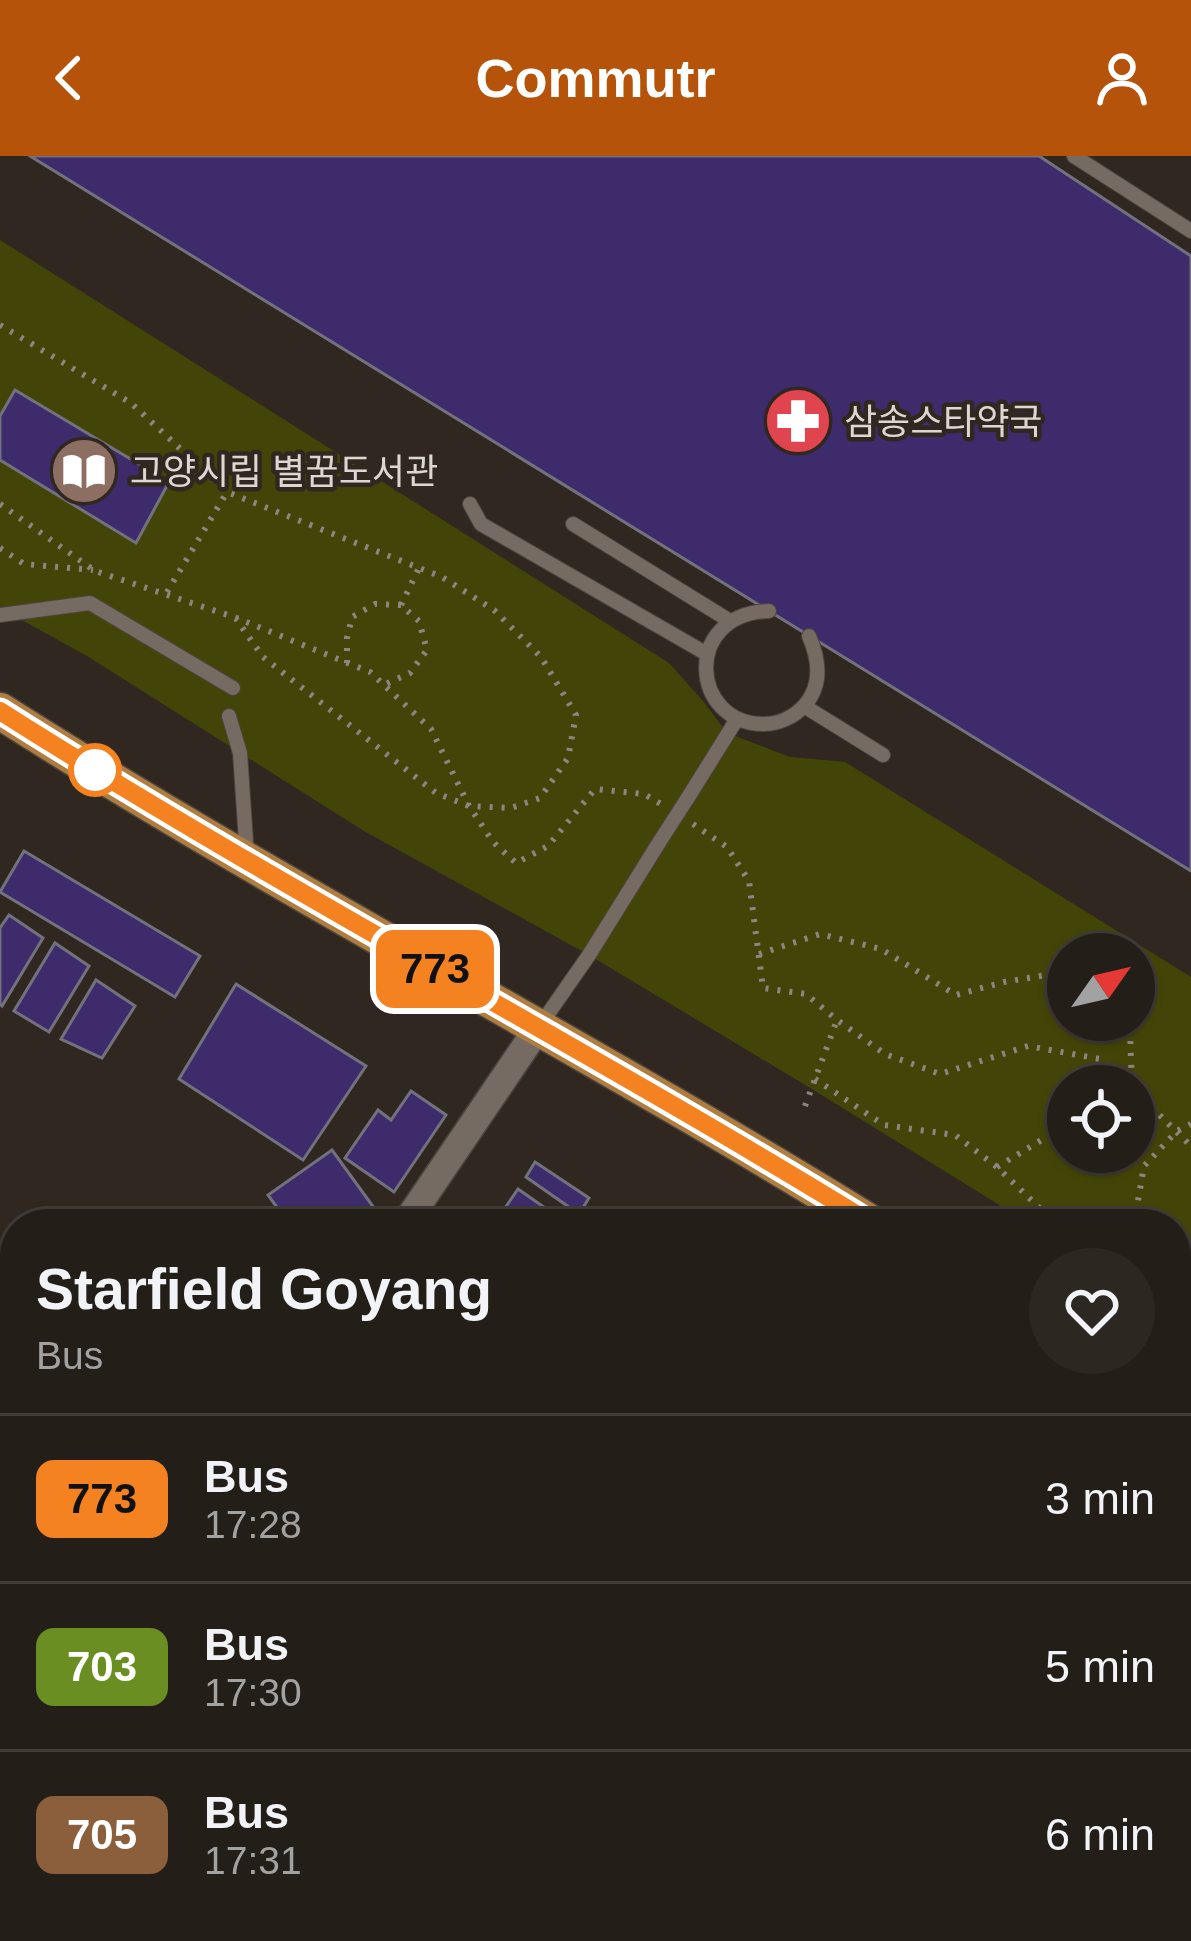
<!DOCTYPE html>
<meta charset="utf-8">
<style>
body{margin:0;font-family:Helvetica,"Noto Sans KR",sans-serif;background:#2c2721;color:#f1f3f6;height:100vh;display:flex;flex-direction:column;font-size:45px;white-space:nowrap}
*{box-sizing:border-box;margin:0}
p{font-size:39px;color:#a3a2a2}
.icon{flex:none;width:66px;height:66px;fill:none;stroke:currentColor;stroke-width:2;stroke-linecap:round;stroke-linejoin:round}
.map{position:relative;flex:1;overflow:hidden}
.drawer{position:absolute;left:0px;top:1053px;width:1191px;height:732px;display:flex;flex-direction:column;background:#241e18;border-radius:48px 48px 0 0;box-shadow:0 3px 9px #0004,0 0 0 3px #413c37}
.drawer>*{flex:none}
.badge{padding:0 24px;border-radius:18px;font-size:42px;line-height:78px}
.needle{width:78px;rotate:56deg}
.controls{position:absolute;left:1047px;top:777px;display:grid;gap:24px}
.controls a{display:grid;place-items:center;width:108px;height:108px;border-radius:50%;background:#241e18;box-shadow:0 3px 9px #0004,0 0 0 3px #413c37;font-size:60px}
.map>.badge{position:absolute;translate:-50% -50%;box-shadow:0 0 0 6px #fff}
.round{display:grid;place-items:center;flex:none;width:126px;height:126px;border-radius:63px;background:#2c2721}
.head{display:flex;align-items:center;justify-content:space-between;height:204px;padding:0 36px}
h1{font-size:57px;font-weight:700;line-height:90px}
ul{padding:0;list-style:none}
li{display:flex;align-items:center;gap:36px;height:168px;padding:0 36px;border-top:3px solid #413c37}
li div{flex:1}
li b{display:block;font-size:45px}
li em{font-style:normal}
li .badge{min-width:132px;font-weight:700;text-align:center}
header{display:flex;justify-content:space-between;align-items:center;height:156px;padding:0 36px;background:#b45309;color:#fff;font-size:54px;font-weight:700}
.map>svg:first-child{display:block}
.green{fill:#434508;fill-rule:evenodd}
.building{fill:#3d2b6c;stroke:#72717d;stroke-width:3}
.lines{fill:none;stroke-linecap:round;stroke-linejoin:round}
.lane-casing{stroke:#4b443d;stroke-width:16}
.street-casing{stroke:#4b443d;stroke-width:30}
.primary-casing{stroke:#4b443d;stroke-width:39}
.path{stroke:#8d8680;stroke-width:6;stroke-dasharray:3 9;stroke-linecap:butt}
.lane{stroke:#756b62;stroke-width:14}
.street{stroke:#756b62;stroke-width:27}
.primary{stroke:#af7d3f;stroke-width:36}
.lane-bridge-casing{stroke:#4b443d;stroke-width:16;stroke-linecap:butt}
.lane-bridge{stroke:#756b62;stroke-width:14}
.line-casing{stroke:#fff;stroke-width:27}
.line{stroke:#f58220;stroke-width:18}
.stop-dot{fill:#fff;stroke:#f58220;stroke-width:6}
.labels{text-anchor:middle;stroke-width:9;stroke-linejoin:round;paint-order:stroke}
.poi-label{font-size:36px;fill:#ddd7d2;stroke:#302820;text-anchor:start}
</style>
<header><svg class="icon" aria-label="back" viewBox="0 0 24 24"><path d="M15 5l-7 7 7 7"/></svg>Commutr<svg class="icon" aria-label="person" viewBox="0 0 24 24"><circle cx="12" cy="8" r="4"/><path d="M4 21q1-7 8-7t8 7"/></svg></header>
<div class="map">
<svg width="1191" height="1785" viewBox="0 0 1191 1785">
<rect width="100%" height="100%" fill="#302820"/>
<path class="green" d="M0 84 669 507 703 545 727 577 790 601 845 606 1191 821V1168L1176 1159V1068H1030L812 933 589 799 364 675 87 500 0 452ZM1068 798H1134V864H1068ZM1068 930H1134V996H1068Z"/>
<path class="building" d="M30 0H1039L1191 100V715Z
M15 234 169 326 136 387 0 304V260Z
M24 695 200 800 175 841 0 736Z
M9 759 43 782 2 850 0 848V772Z
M55 787 89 810 49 876 14 855Z
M96 824 135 850 102 902 61 883Z
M236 828 366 910 303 1004 179 923Z
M411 935 446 959 394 1036 345 1002 378 954 391 964Z
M332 994 385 1067 383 1068H289L268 1039Z
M535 1006 589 1042 579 1058 526 1021Z
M518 1033 568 1068H494Z
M15 1308V1342L2 1314Z
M1176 1380 1191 1388V1482L1176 1472Z
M0 1455 15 1458V1507L0 1506Z
M1182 1522 1191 1525V1557L1176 1552Z
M1187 1617 1191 1619V1675L1176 1666V1642Z
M15 1684V1728L0 1732V1688Z
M145 1770H178L173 1785 142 1783Z
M190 1770H217L212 1785H185Z
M227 1770H255L250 1785H221Z
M266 1770H282L290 1778 288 1785H261Z
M881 1770H913L891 1785Z
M937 1770H945L958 1785H912Z
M959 1770H1004L989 1785H976Z
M1097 1770H1111L1121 1777 1115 1785H1087Z"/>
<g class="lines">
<g class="lane-casing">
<path id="lane" d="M1074 0 1191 75
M470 348 481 368 707 498
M573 368 730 465
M769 455C681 458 691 569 764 568 779 568 794 561 805 549 823 528 819 503 809 480
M0 459 90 447 233 532
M804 550 883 599
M229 560 240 597 247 700
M689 640 737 563
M541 868 589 799 660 685"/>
</g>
<g class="street-casing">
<path id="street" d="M405 1068 538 872
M0 1413 15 1411
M806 1770 818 1785
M7 1785 14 1783 32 1785
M1167 1785 1191 1760"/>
</g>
<g class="primary-casing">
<path id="primary" d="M0 555C284 736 585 890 872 1068
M1176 1253 1191 1262"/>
</g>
<path class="path" d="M0 169 131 247 227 336 442 421 494 454 541 501 576 559 568 602 540 642 511 652 469 650 436 637 263 501 236 463
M0 348 95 415 234 461 370 516 431 573 469 650 493 686 516 707 548 690 595 633 644 638 661 648
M0 392 24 408 93 414
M167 436 227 336
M401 449 419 412
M347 507V482L352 461 375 448 401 449 419 465 427 494 410 517 384 529
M693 668 727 691 749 725 763 832 806 838 837 864 885 898 940 918 1028 890 1100 903 1129 930
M759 798 820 778 881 793 956 839 1004 826 1064 816 1068 819
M1121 864 1130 876 1132 929
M815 923 884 969 955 979 997 1011 1054 1066 1065 1068
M1134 934 1191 990
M805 950 837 864
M997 1011 1068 968
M1134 1068 1144 1010 1177 975 1191 968
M1176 1098 1191 1103"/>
<use href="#lane" class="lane"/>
<use href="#street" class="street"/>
<use href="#primary" class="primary"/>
<g class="lane-bridge-casing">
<path id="lane-bridge" d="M660 685 689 640"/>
</g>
<use href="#lane-bridge" class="lane-bridge"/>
</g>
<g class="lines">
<g class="line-casing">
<path id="line" d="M0 555C285 736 585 891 872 1068"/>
</g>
<use href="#line" class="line"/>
</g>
<defs>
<g id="pharmacy-disc" transform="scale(3.45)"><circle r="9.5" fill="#e0444e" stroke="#302820"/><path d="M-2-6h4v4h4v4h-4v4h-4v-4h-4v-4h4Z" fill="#fff"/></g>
<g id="library-disc" transform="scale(3.45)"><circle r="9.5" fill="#8d6e63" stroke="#302820"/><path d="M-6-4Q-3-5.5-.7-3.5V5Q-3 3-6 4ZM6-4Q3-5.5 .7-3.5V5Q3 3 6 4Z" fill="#fff"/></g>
</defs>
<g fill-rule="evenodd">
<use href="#pharmacy-disc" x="798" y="265"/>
<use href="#library-disc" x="84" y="315"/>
</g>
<circle class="stop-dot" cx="95" cy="614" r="24"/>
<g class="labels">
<g class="poi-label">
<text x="844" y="278">삼송스타약국</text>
<text x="130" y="328">고양시립 별꿈도서관</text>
</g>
</g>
</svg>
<div class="controls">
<a><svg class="needle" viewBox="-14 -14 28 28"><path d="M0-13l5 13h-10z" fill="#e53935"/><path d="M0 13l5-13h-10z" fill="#a3a2a2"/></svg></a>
<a><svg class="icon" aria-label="locate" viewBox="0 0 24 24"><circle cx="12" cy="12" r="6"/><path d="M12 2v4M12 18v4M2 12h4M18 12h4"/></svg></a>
</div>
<b class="badge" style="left:435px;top:813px;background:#f58220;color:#111">773</b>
<section class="drawer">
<div class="head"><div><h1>Starfield Goyang</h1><p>Bus</p></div><a class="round"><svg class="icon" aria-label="heart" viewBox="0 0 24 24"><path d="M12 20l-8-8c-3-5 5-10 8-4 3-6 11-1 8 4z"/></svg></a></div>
<ul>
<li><span class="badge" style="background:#f58220;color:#111">773</span><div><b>Bus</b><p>17:28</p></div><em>3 min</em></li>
<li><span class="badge" style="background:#6b8e23;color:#fff">703</span><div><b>Bus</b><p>17:30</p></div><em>5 min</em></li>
<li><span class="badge" style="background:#8b5e3c;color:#fff">705</span><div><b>Bus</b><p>17:31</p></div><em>6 min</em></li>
</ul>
</section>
</div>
